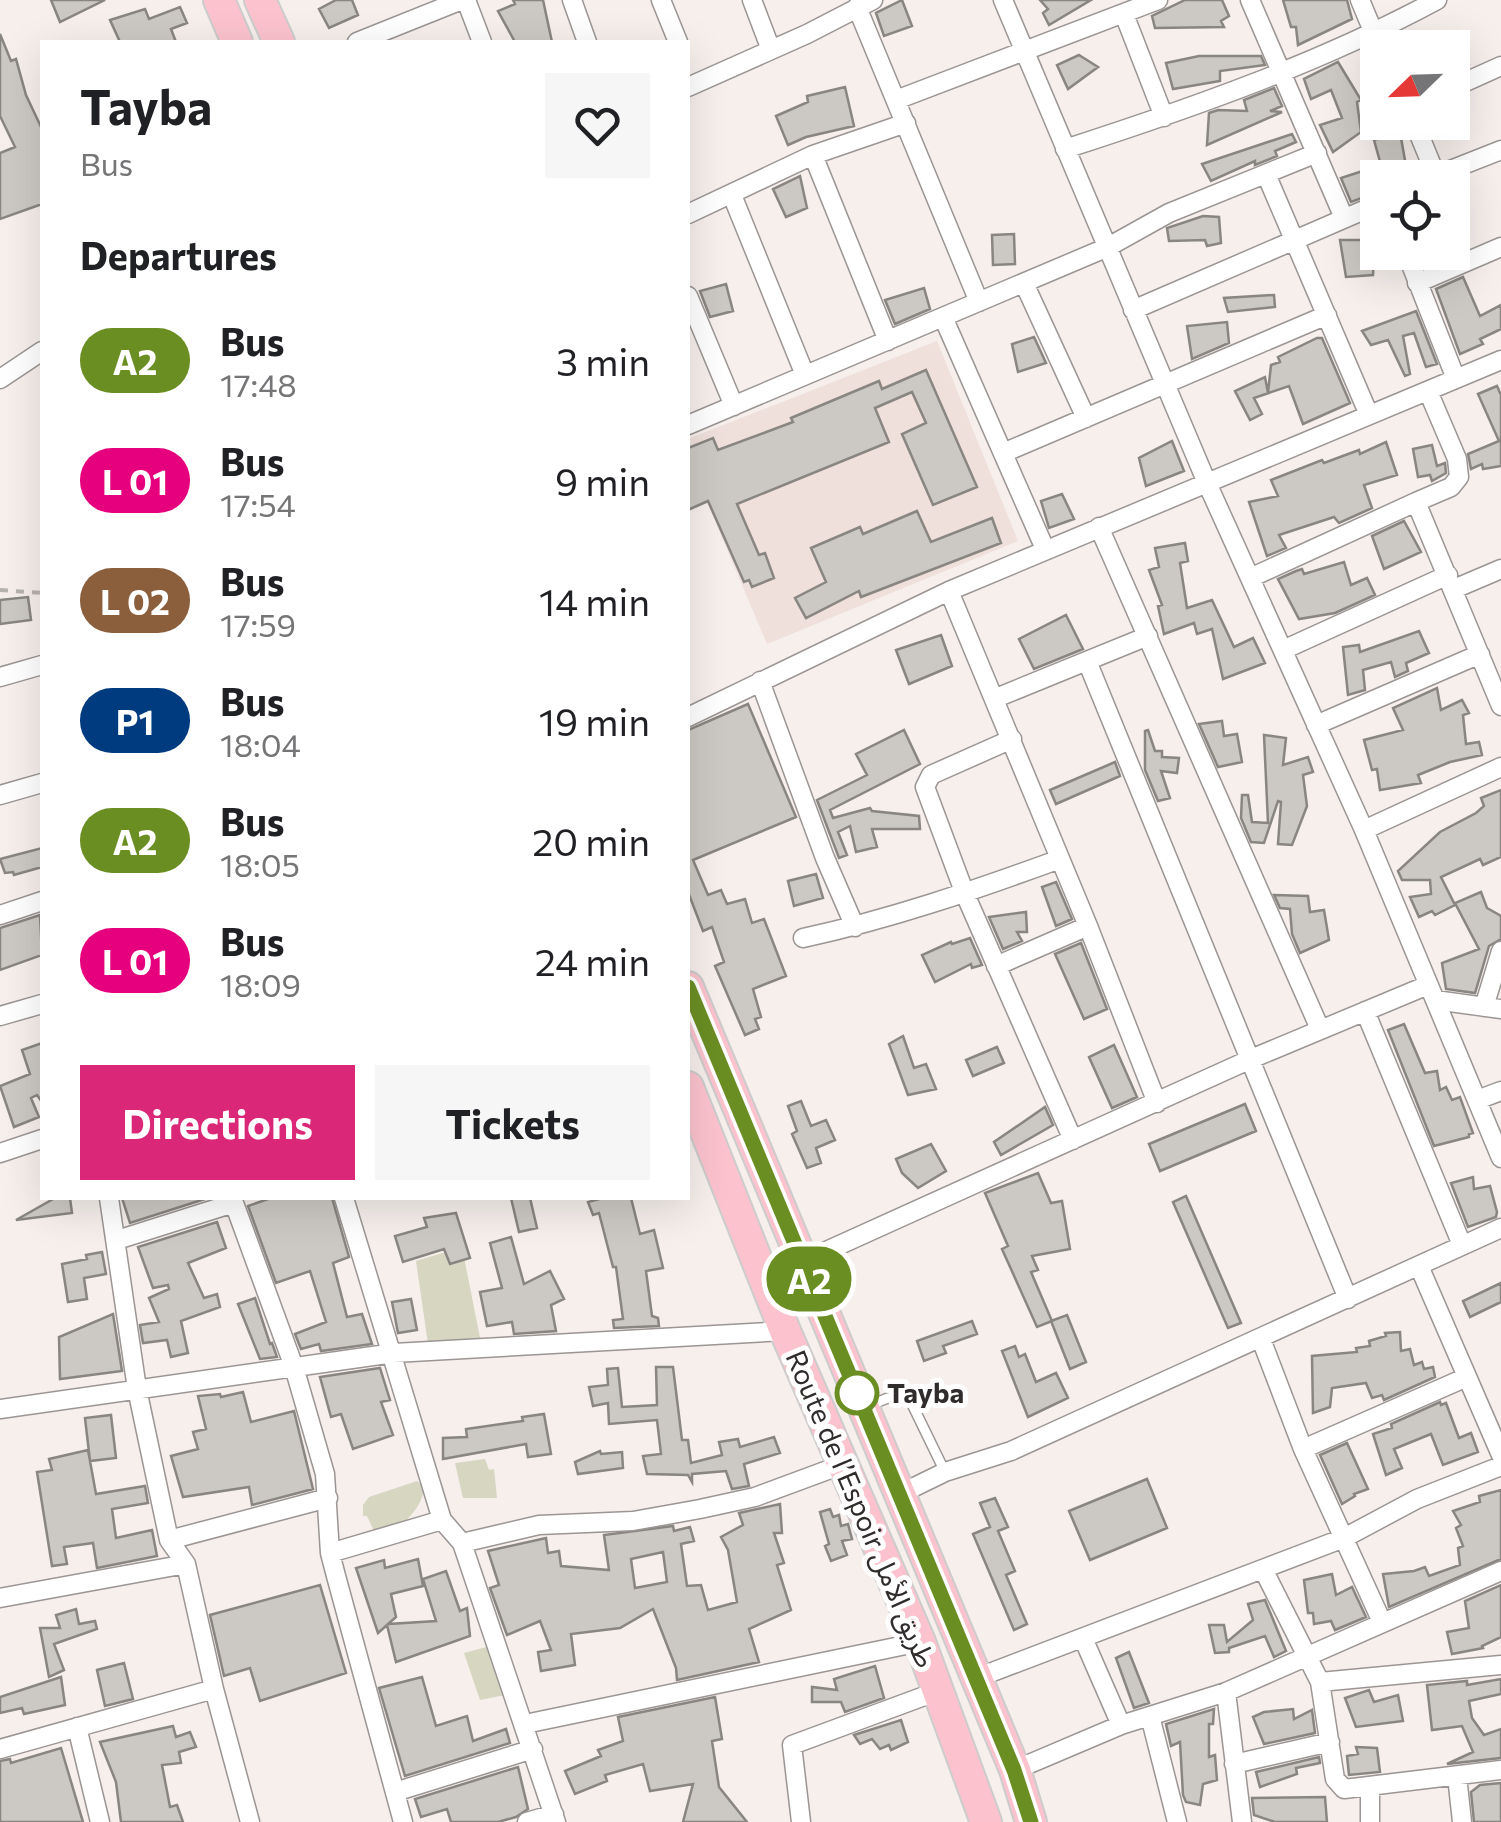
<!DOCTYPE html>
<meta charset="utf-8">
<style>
body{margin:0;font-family:Commissioner,"Noto Sans Arabic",sans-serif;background:#f6f6f6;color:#202124;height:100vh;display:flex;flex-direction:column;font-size:38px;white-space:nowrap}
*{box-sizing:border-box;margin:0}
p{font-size:32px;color:#757577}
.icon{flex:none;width:55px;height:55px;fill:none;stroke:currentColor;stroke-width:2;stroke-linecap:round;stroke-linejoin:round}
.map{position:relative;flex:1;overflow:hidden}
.drawer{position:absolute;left:40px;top:40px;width:650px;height:1160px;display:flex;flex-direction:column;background:#fff;border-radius:0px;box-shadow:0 10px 40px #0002}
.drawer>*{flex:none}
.badge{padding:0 20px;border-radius:32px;font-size:35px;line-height:65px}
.needle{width:65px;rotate:247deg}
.tools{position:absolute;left:1360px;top:30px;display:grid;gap:20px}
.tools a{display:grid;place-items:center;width:110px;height:110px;border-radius:0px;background:#fff;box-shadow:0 10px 40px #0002;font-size:50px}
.map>.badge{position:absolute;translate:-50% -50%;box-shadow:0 0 0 5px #fff}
h2{padding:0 40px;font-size:38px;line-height:90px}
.round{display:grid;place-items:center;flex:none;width:105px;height:105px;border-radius:0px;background:#f6f6f6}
.head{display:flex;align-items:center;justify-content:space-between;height:170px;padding:0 40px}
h1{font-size:48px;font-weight:700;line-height:75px}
.cta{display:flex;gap:20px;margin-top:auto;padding:20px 40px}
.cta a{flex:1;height:115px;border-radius:0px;background:#db2777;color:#fff;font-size:40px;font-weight:700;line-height:115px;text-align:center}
.cta a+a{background:#f6f6f6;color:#202124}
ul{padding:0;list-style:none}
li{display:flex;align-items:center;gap:30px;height:120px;padding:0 40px}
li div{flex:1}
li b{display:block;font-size:38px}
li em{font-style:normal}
li .badge{min-width:110px;font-weight:700;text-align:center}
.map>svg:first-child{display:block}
.built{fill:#efe0db}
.green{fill:#d6d6c1}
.building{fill:#ccc8c3;stroke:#898581;stroke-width:2.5;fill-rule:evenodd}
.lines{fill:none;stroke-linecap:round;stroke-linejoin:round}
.service-casing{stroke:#9b9593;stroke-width:12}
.minor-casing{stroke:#9b9593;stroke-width:21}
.trunk-casing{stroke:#cdcccc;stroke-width:34}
.path{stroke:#b7b2af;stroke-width:4;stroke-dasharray:8 8;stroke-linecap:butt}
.service{stroke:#fff;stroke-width:9}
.minor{stroke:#fff;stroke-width:18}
.trunk{stroke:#fcc3ce;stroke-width:30}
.line-casing{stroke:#fff;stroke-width:22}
.line{stroke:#6b8e23;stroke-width:15}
.stop-dot{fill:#fff;stroke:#6b8e23;stroke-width:5}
.labels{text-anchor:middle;stroke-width:10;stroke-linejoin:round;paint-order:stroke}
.stop-label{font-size:28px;font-weight:bold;fill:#2f2c2b;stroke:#fff;text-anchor:start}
.street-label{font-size:28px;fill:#2f2c2b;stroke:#fff}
</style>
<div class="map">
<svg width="1501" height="1822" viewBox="0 0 1501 1822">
<rect width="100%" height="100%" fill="#f6efec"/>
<path class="built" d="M937 341 1018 541 767 644 688 457V439Z"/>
<path class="green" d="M462 1247 482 1348 429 1351 416 1261Z
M485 1459 489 1470 494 1469 497 1498H463L455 1463Z
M417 1481 424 1487C423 1507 405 1523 389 1534L374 1531 367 1516H363V1505L369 1497Z
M490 1646 505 1695 480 1700 464 1653Z"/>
<path class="building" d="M51 0H105L60 22Z
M336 0H352L358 15 329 28 319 9Z
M513 0H543L552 42H515L498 11 515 4Z
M902 0 912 26 884 36 876 13Z
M1040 0H1091L1049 25 1043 13 1048 9Z
M1185 0H1222L1229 16 1221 21 1224 27 1155 28 1152 16Z
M1283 0H1347L1352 19 1298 45 1296 27H1291Z
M180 7 187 23 171 29 176 42H120L110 20 145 9 149 19Z
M0 34 11 61 16 59 26 95 42 129V204L0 219V153L15 147 0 116Z
M1079 55 1098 67 1068 89 1057 65Z
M1199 56H1261L1265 65 1220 71V81L1173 89 1166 63Z
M1338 62 1361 100 1357 102 1361 132 1333 152 1320 125 1342 118 1331 90 1311 99 1304 79Z
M845 87 854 126 806 137 788 145 776 116 808 102 807 96Z
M1274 88 1282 106 1270 111 1282 112 1207 145 1209 113 1218 110 1247 111 1244 100Z
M1400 132 1406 166 1384 176 1374 140Z
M1292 134 1296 142 1275 151 1277 156 1255 165V161L1211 181 1202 164Z
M1378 166V192L1351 202 1341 178Z
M800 176 807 208 786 217 773 189Z
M1203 216 1219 217 1221 243 1207 246 1205 240 1169 241 1167 228Z
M1014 234 1015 264 993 265 992 235Z
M1340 240H1375L1373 275 1346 277Z
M1463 277 1480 316 1501 305V329L1480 339 1483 344 1460 354 1436 289Z
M726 284 733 311 710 317 700 291Z
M924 288 930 309 895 324 885 300Z
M1274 295 1275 307 1228 312 1224 298Z
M1416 311 1437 364 1426 367 1414 333 1403 336 1410 374 1405 376 1388 340 1371 345 1362 331Z
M1227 322 1229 343 1192 359 1187 326Z
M1034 337 1046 363 1018 372 1012 344Z
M1317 338H1322L1350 403 1303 424 1289 386 1254 398 1262 414 1250 420 1235 391 1265 377 1268 393 1271 365 1280 362 1278 357Z
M926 370 977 487 933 505 902 434 926 423 912 392 875 408 889 442 737 504 759 555 765 553 774 578 752 587 749 580 744 582 708 501 688 510V448L713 438 718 450 793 422 791 418 879 381 882 389Z
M1497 386 1501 395V466L1483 469 1482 464 1471 469 1468 454 1499 441 1478 394Z
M1172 441 1184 471 1146 486 1139 458Z
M1386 442 1397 475 1364 485 1372 508 1339 523 1334 517 1279 535 1286 548 1267 556 1249 502 1278 496 1271 480 1322 460 1324 463 1359 450 1360 454Z
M1432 445 1437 466 1445 463 1446 473 1432 481 1430 475 1418 477 1413 449Z
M1062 494 1074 519 1049 528 1041 501Z
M917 511 931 542 992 518 1001 543 861 597 859 591 806 618 795 598 826 582 811 548 860 527 863 534Z
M1404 521 1421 552 1384 569 1372 536Z
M1185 543 1188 561 1180 563 1187 608 1212 600 1234 647 1253 638 1265 663 1223 679 1212 629 1197 634 1194 623 1164 634 1158 606 1162 605 1149 570 1159 567 1155 548Z
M1344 562 1351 585 1367 578 1375 595 1335 613 1299 619 1278 579 1296 571 1302 569 1304 574Z
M28 597 31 620 0 624V600Z
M1066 615 1083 649 1034 669 1019 639Z
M1419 631 1429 653 1406 663 1408 671 1395 677 1391 662 1363 670 1365 690 1348 695 1343 647 1359 645 1360 652Z
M941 635 952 666 909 684 896 650Z
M1437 688 1441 710 1462 700 1469 713 1463 715 1466 744 1479 742 1482 755 1450 762 1418 775 1421 783 1380 790 1377 769 1372 770 1364 740 1403 730 1393 708Z
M748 704 796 817 693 860 708 895 721 890 727 904 745 899 752 923 764 919 786 976 753 989 761 1017 755 1019 759 1029 745 1035 715 966 724 962 712 927 703 931 688 892V730Z
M1222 721 1224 736 1237 734 1242 762 1218 767 1199 724Z
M904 730 920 764 830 810 833 818 870 808 872 811 919 816 920 829H872L877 847 856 852 850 826 838 832 847 855 839 858 817 800 867 775 856 754Z
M1148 730 1155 751H1162V757L1179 758 1177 773 1161 771 1170 798 1158 801 1145 770V731Z
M1264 735 1286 738 1283 765 1308 757 1313 772 1303 775 1307 806 1292 845 1278 844 1281 802 1278 801 1264 843 1251 842 1241 818 1242 795H1248L1252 822 1268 823Z
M1115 762 1120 776 1056 804 1050 790Z
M1501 790V857L1483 865 1480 859 1441 877 1455 905 1435 915 1432 911 1419 917 1410 897 1431 894 1430 880H1402L1398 871 1440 832 1476 813 1484 806 1481 798Z
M42 848V867L14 875 13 872 5 873 0 859Z
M816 874 823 898 794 906 788 881Z
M1056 882 1072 919 1056 926 1042 887Z
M1481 892 1487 908 1501 916V939L1489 946 1475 993 1446 989 1442 963 1479 949 1455 903Z
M1274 895 1308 896 1310 912 1324 910 1329 940 1300 953 1292 934 1290 909 1280 908Z
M1026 912 1027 932H1017L1022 941 1003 949 989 917Z
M40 915 42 955 0 970V928Z
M970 938 982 965 972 968 971 964 935 982 922 955 951 942 952 944Z
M1081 943 1107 1009 1084 1019 1055 954Z
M1404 1024 1425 1073 1437 1071 1440 1090 1446 1087 1452 1100 1460 1097 1473 1133 1469 1134V1137L1434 1146 1388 1030Z
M903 1036 914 1068 926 1064 936 1089 908 1095 889 1044Z
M42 1043V1102L37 1095 31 1098 39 1117 14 1127 0 1086 30 1074 22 1050Z
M1114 1045 1137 1097 1112 1108 1089 1057Z
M997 1047 1004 1063 973 1076 966 1060Z
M801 1101 811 1126 826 1120 835 1140 816 1148 821 1163 807 1168 792 1134 797 1131 788 1106Z
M1245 1104 1256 1131 1160 1171 1149 1144Z
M1045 1107 1053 1125 1001 1155 994 1142Z
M931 1144 946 1171 918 1188 902 1173 896 1159Z
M1038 1173 1051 1203 1062 1201 1070 1249 1032 1256 1038 1270 1031 1272 1052 1321 1037 1327 1002 1249 1008 1246 985 1193Z
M1473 1177 1474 1189 1490 1186 1497 1212 1496 1217 1468 1227 1451 1183Z
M1186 1196 1241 1323 1228 1328 1173 1202Z
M55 1198H70L72 1213 16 1220Z
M122 1198H208L130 1223Z
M271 1198H332L349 1257 333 1263 347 1317 362 1314 372 1344 321 1351 319 1344 301 1349 295 1334 326 1322 310 1271 276 1283 248 1206Z
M511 1198H530L537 1228 519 1232Z
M603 1198H631L640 1234 654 1230 663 1268 646 1271 652 1316 658 1318 659 1326 614 1328 613 1320 623 1319 616 1267H613L599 1213 593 1215 588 1202Z
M456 1213 470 1258 450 1264 444 1249 403 1262 395 1236 427 1227 424 1218Z
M217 1222 226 1248 188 1263 204 1298 217 1294 220 1307 181 1321 188 1353 171 1357 167 1340 143 1343 140 1325 159 1322 149 1298 169 1289 168 1285 153 1288 138 1247Z
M511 1237 524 1284 550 1271 564 1299 551 1305 556 1331 514 1334 512 1322 487 1326 480 1292 502 1288 490 1243Z
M102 1252 106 1274 84 1278 87 1299 68 1302 62 1264 87 1259 86 1255Z
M1501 1283V1302L1470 1317 1463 1301Z
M255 1298 270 1344 272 1343 277 1357 260 1359 238 1304Z
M411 1299 417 1330 398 1333 392 1302Z
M113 1314 122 1371 60 1379 59 1337Z
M1067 1315 1086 1362 1070 1369 1051 1321Z
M972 1321 977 1334 943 1346 946 1353 924 1361 917 1341Z
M1400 1332 1401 1351 1410 1349 1414 1365 1422 1362 1424 1369 1433 1367 1435 1377 1384 1400 1382 1395 1372 1398 1366 1383 1332 1388 1330 1407 1313 1413 1312 1356 1357 1352 1356 1348 1370 1346 1369 1341 1386 1336 1385 1333Z
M1015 1346 1019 1357 1025 1354 1036 1382 1056 1373 1068 1398 1028 1417 1002 1351Z
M656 1367H673L682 1440H688L691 1463 722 1455 719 1442 738 1439 740 1447 774 1437 780 1453 744 1464 749 1486 732 1489 726 1471 692 1474V1482L688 1475 647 1474 643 1456 661 1454 657 1420 609 1424 608 1403 593 1406 589 1387 608 1385 607 1369 618 1368 622 1407 657 1405Z
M380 1368 390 1400 381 1402 393 1435 353 1449 341 1414 331 1417 320 1377Z
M243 1392 251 1422 294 1411 313 1489 252 1505 249 1487 183 1497 171 1456 198 1449 193 1432 206 1429 198 1396 220 1394 221 1397Z
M1440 1402 1441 1405 1446 1403 1459 1438 1471 1433 1478 1452 1443 1465 1431 1434 1394 1449 1402 1468 1386 1475 1373 1434 1392 1428 1391 1424Z
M544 1414 551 1454 528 1457 526 1444 443 1459V1438L467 1437 466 1429 523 1421 522 1417Z
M111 1415 116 1458 90 1461 85 1418Z
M1347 1443 1368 1489 1354 1494 1355 1496 1342 1504 1320 1455Z
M88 1450 96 1494 145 1486 148 1503 112 1509 116 1538 152 1530 157 1556 97 1568 93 1543 64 1547 67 1564 52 1566 37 1472 52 1470 49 1459Z
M600 1451 601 1454 622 1452 623 1468 578 1474 575 1462Z
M1147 1479 1167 1528 1090 1560 1069 1511Z
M1501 1490V1559L1389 1607 1383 1574 1414 1571 1425 1567 1429 1576 1460 1565 1458 1548 1463 1546 1456 1528 1461 1525 1453 1511 1480 1502 1479 1496Z
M995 1498 1008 1527 998 1531 1015 1571 1006 1575 1027 1624 1014 1630 973 1534 990 1527 980 1503Z
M780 1504 782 1533H774L784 1563 777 1565 791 1610 749 1629 759 1662 677 1680 676 1668 653 1609 620 1628 571 1634 575 1665 541 1671 538 1652 551 1650 540 1621 507 1635 490 1588 499 1585 488 1551 546 1538 548 1553 559 1551 561 1566 609 1570 604 1535 673 1526 674 1531 690 1527 694 1541 681 1544 687 1586 701 1585 708 1610 737 1602 728 1550 721 1537 743 1525 739 1513ZM663 1552 667 1582 635 1588 631 1559Z
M830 1509 833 1517 839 1515 841 1526 848 1524 852 1539 842 1541 847 1555 831 1561 825 1546 829 1544 820 1512Z
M418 1559 423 1586 391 1594 396 1617 388 1624 436 1621 423 1579 446 1571 460 1611 467 1608 470 1636 396 1662 387 1625 378 1633 356 1568 384 1560 385 1568Z
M1332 1574 1336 1595 1352 1587 1366 1617 1335 1630 1331 1621 1314 1624 1313 1613H1308L1304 1580Z
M320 1585 346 1673 260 1701 250 1668 224 1676 210 1615Z
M1501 1585V1637L1482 1646 1483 1648 1452 1654 1447 1632 1469 1628 1465 1601Z
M1265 1600 1286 1651 1274 1657 1265 1636 1229 1648V1652L1215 1653 1209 1625H1224L1227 1642 1253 1620 1248 1604Z
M76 1609 79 1624 95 1621 97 1629 54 1644 64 1670 49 1677 40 1628H60L56 1615Z
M1129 1652 1149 1703 1134 1708 1116 1658Z
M124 1663 133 1699 105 1706 97 1670Z
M875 1666 884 1698 845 1712 841 1702H812V1687L837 1690 834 1679Z
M61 1677 65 1705 24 1714 22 1708 0 1713V1697Z
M422 1677 436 1726 467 1716 473 1741 506 1729 510 1743 405 1776 379 1688Z
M1501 1679V1694L1469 1701 1472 1718 1484 1735 1501 1729V1758L1447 1764 1473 1752 1462 1726 1432 1730 1427 1685 1467 1681V1685Z
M1369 1690 1374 1702 1398 1695 1403 1721 1356 1727 1345 1698Z
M715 1697 722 1739 712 1741 719 1787 747 1822H683L693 1784 650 1791 643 1764 605 1775 607 1781 575 1794 565 1771 601 1756 598 1750 623 1741 618 1717Z
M1214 1709 1213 1724H1209V1757L1215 1755 1217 1780 1203 1784 1200 1805 1186 1802 1183 1795 1180 1742 1171 1746 1166 1724Z
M1293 1709 1294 1719 1312 1710 1315 1733 1264 1744 1253 1717 1264 1712Z
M901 1720 908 1742 891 1750 889 1745 880 1749 872 1739 860 1744 854 1735Z
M173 1726 176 1737 190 1732 196 1747 179 1752 181 1763 162 1765 170 1807 177 1805 183 1822H121L116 1782 100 1742Z
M1356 1747 1377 1748 1380 1772 1349 1775 1347 1756 1358 1754Z
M61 1748 83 1822H0V1761L10 1759 11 1763Z
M1319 1757 1320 1763 1296 1768 1297 1774 1260 1787 1256 1772Z
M518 1767 528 1809 516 1817 498 1822H451L447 1809 421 1817 415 1799Z
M1501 1783V1822H1474L1471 1792 1480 1785Z
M1325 1797 1327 1822H1275L1254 1815 1252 1798Z"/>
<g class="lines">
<g class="service-casing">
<path id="service" d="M870 1405 888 1398 910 1400 945 1472"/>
</g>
<g class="minor-casing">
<path id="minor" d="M466 0 482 42
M572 0 587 42
M661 0 678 42
M752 0 771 50
M1003 0 1207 483 1364 830 1501 1158
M1250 0 1344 218
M1360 0 1380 48
M857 7 979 302
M1124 14 1164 117
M357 42 462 0
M688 87 807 34 873 0
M1452 88 1501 66
M896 100 1158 0
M1414 122 1437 178
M1065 149C1192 108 1320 63 1437 0
M813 155 888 341
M1266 174 1369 415
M1430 178 1501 150
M732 195 805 375
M688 214 813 155 906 123
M1452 239 1459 265
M1406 252 1456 379
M1024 283 1086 418
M1417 283 1501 247
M688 296 734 406
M1133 310 1378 204
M943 317 1045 549
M0 379 42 351
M688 425 1108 247 1169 213 1317 153
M1003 453 1327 315
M1416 502 1451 487 1459 477 1457 459 1428 391
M1099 527 1320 1029
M1250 578 1416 502 1501 706
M1454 589 1501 569
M949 591 1088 926 1157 1103
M1283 650 1448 575
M1087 661 1348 1299
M0 677 42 665
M760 681 825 858 855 927
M996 698 1148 636
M688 717 949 591 1501 360
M1316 725 1480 654
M1012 739 931 775 925 787 965 894 1073 1140
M0 795 42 783
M1364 830 1501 767
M0 915 42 901
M803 938C891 919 975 890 1060 859
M996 966 1088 926
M1435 1000 1501 1009
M1484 1007 1501 951
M1365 1011 1462 1245
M0 1016 42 1004
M1477 1100 1501 1091
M0 1153 42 1139
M109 1198 137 1389 169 1540 186 1564 214 1689 250 1822
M344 1198 442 1520 462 1543 556 1822
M117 1240 234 1203 294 1367 325 1474 330 1553 336 1576 403 1822
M802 1262 1251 1059 1428 985
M1419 1266 1501 1455
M1261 1339 1303 1449 1382 1622
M0 1409 394 1353 785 1331
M1303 1449 1467 1377
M900 1494 945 1472 1011 1451 1501 1228
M169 1540 328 1498
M462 1543 539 1525 633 1521 700 1509 755 1497 844 1464
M330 1553 442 1520
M1263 1569 1320 1682 1335 1779 1344 1789 1501 1770
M0 1598 186 1564
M1083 1638 1121 1725
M974 1679 1344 1538 1417 1499 1501 1466
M1320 1682 1501 1665
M1226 1692 1242 1822
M1150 1716 1177 1822
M525 1724 920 1642
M77 1727 100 1822
M0 1749 214 1689
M1234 1764 1330 1742
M1015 1770 1121 1725 1226 1692 1501 1571
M1457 1776 1462 1822
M395 1792 533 1749
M527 1822 554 1814
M801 1822 792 1745 938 1691
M1370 1822V1787"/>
</g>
<g class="trunk-casing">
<path id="trunk" d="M219 0 237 42
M260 0 279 42
M688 987 1015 1770 1031 1822
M688 1087 785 1331 920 1642 986 1822"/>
</g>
<path class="path" d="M0 590 42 593"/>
<use href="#service" class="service"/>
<use href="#minor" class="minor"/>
<use href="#trunk" class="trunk"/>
</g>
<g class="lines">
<g class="line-casing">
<path id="line" d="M688 987 1014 1770 1031 1822"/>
</g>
<use href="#line" class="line"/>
</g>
<circle class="stop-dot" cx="857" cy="1393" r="20"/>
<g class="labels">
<g class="stop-label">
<text x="887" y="1403">Tayba</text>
</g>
<g class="street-label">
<text transform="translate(861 1509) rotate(67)" y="10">Route de l’Espoir طريق الأمل</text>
</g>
</g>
</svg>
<div class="tools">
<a><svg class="needle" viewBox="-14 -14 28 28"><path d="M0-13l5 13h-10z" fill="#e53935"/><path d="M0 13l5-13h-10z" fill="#757577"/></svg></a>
<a><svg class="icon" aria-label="locate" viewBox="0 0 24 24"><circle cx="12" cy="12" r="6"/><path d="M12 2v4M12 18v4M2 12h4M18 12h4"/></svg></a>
</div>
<b class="badge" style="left:809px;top:1279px;background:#6b8e23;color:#fff">A2</b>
<section class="drawer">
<div class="head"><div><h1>Tayba</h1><p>Bus</p></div><a class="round"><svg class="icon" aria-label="heart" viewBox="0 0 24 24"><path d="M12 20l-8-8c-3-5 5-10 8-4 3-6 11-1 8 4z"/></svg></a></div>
<h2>Departures</h2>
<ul>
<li><span class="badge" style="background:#6b8e23;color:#fff">A2</span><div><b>Bus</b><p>17:48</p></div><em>3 min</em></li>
<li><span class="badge" style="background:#e6007e;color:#fff">L 01</span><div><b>Bus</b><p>17:54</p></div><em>9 min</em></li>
<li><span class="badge" style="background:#8b5e3c;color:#fff">L 02</span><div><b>Bus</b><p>17:59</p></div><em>14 min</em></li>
<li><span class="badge" style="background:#003b80;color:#fff">P1</span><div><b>Bus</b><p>18:04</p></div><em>19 min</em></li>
<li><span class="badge" style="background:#6b8e23;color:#fff">A2</span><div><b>Bus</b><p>18:05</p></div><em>20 min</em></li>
<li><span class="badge" style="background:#e6007e;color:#fff">L 01</span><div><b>Bus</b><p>18:09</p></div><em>24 min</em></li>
</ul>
<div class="cta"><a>Directions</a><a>Tickets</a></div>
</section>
</div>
